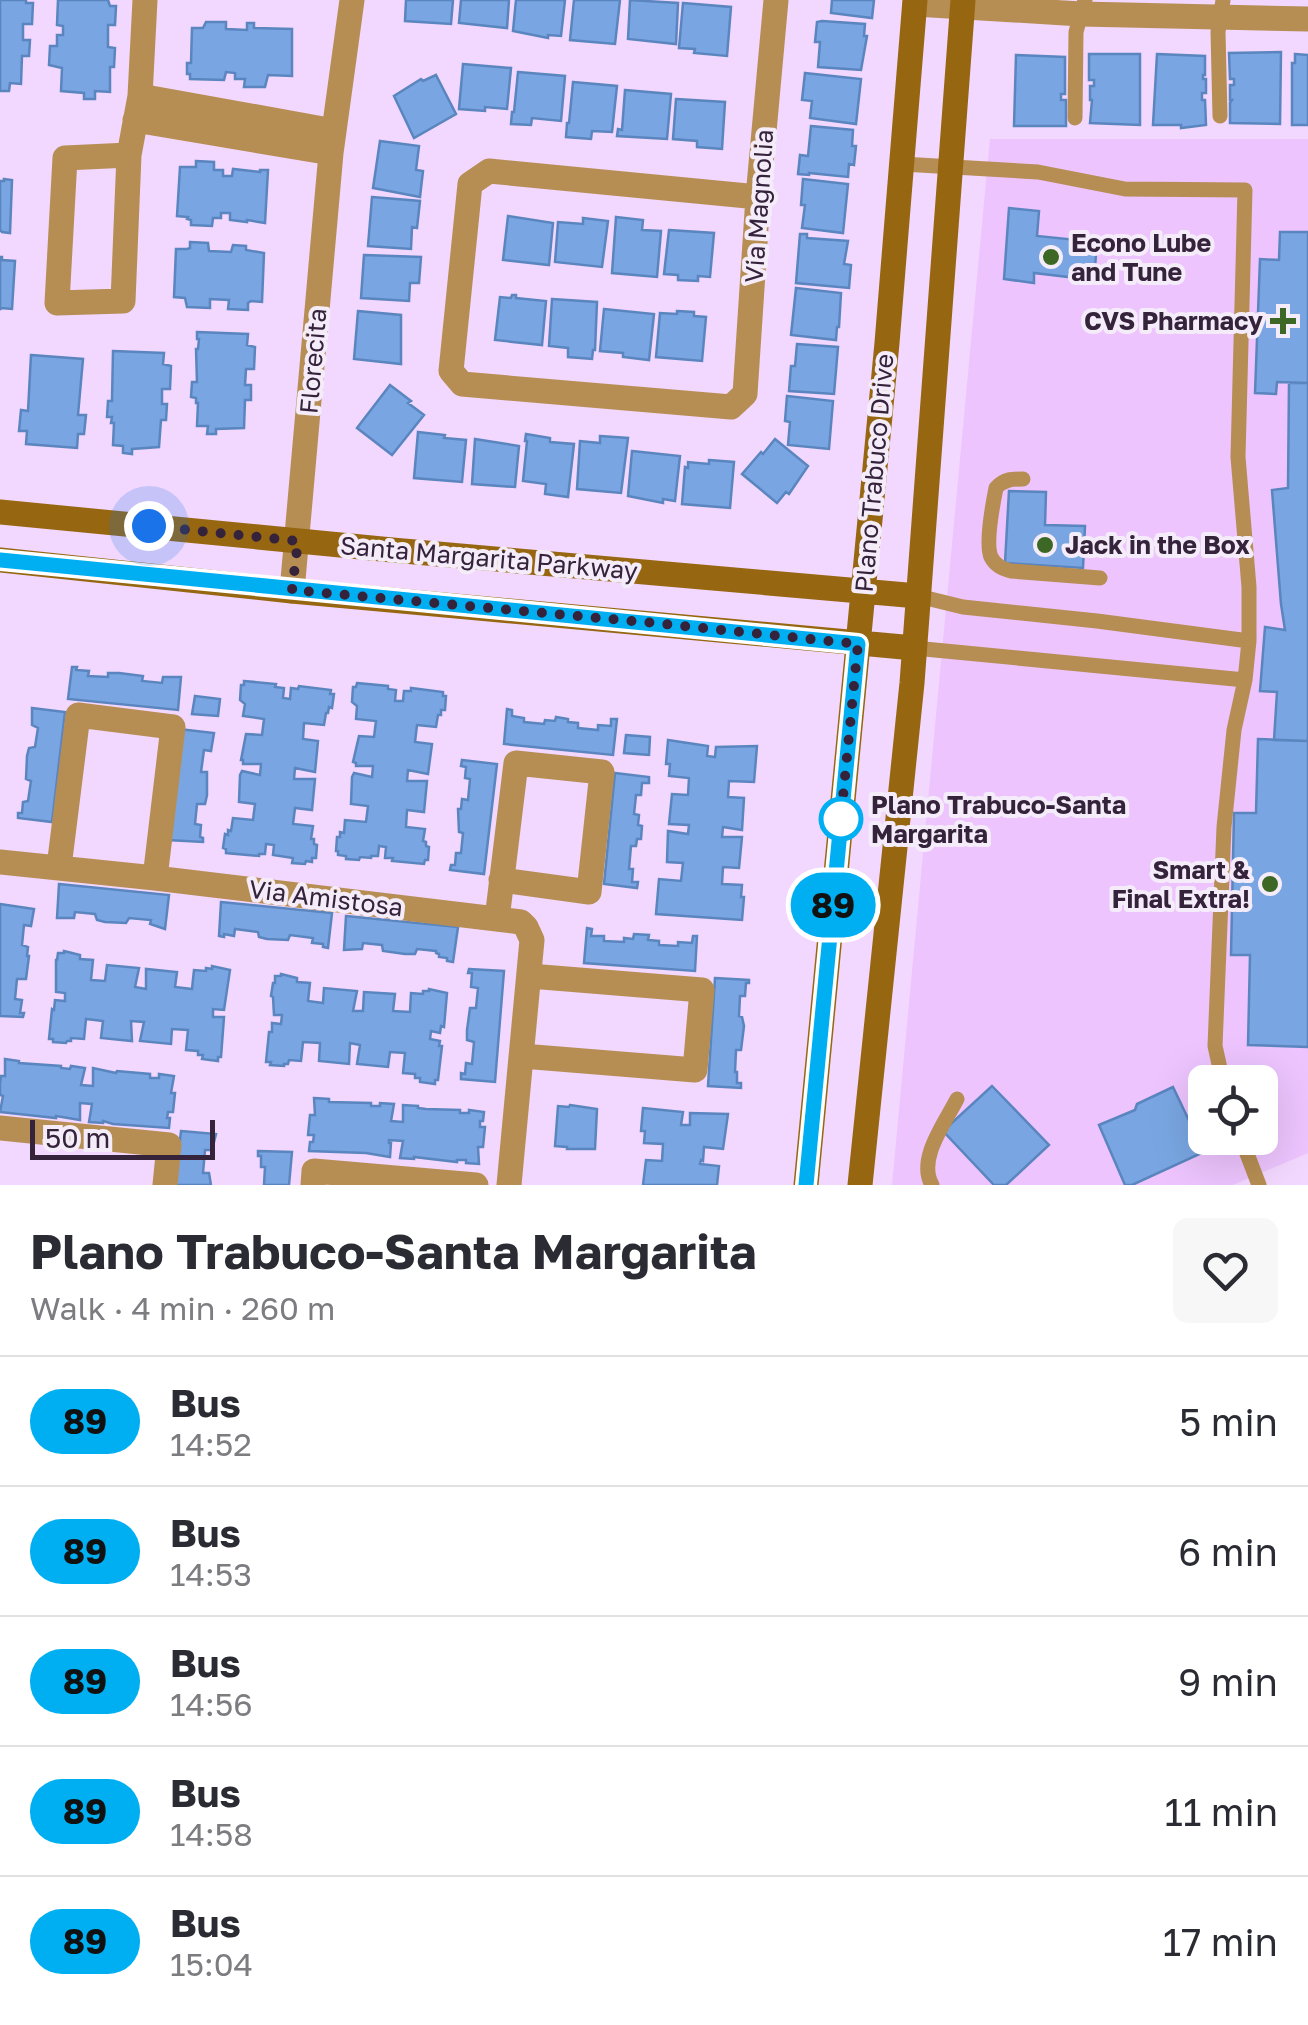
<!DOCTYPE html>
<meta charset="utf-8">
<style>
body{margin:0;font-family:"Golos Text",sans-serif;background:#f7f7f7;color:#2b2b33;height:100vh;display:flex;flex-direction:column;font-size:38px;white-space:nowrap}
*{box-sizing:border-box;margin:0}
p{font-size:32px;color:#7c7c81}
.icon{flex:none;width:55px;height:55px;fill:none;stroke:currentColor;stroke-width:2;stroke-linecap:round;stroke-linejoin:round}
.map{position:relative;height:1185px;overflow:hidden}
.sheet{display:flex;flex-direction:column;background:#fff;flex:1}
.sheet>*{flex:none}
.badge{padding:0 20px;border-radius:32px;font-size:35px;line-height:65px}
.buttons{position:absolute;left:1188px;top:1065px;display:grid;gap:20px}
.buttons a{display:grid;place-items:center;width:90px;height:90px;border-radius:15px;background:#fff;box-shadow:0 10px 40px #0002;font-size:50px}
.scale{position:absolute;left:30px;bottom:25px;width:185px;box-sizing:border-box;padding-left:10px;border:5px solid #35233c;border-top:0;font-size:28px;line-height:35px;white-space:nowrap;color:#35233c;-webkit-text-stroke:8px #f5ecf9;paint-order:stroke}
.you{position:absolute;width:50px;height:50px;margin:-25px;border:8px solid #fff;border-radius:50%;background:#1a73e8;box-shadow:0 0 0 15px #1a73e833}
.map>.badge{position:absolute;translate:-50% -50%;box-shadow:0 0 0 5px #fff}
.round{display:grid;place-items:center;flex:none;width:105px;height:105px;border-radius:15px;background:#f7f7f7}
.headline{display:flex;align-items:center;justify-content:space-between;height:170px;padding:0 30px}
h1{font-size:48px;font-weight:700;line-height:75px}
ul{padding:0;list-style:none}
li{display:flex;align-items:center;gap:30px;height:130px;padding:0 30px;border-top:2px solid #e1e1e2}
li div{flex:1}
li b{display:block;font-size:38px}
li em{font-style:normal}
li .badge{min-width:110px;font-weight:700;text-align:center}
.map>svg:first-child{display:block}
.built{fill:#edc4fe;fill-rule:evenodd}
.building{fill:#79a6e2;stroke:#5a85bf;stroke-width:2.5}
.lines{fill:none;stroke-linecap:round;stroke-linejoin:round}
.service{stroke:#b68e53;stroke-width:15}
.minor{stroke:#b68e53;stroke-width:25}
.secondary{stroke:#966710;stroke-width:25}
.line-casing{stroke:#fff;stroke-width:22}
.line{stroke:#00aff2;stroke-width:15}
.walk{stroke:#35233c;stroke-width:10;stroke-dasharray:0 18}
.poi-dot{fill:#3d6724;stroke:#f5ecf9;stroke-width:4}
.stop-dot{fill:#fff;stroke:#00aff2;stroke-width:5}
.labels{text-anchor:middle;stroke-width:8;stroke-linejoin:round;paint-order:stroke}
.street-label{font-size:25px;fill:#35233c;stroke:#f5ecf9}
.poi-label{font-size:25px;font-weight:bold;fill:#35233c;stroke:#f5ecf9;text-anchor:start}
.stop-label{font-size:25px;font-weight:bold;fill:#35233c;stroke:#f5ecf9;text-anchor:start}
</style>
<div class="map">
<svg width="1308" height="1185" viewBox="0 0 1308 1185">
<rect width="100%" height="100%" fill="#f2d7fe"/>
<path class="built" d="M990 139H1308V1153L1233 1185H892ZM1205 1082H1260V1138H1205Z"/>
<path class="building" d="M0 0H26V3H33L32 24H23V40H30L29 56H22L21 84 10 83 9 91H0Z
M58 0H108L110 6H116L115 25H108V47L115 48 114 67H110V92L95 91V99H84V93L61 91 62 68 49 65 50 46H57V35H63V26L57 25Z
M406 0H453L451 24 405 21Z
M461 0H509L507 28 459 23Z
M516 0H565L561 36 548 35V38L513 31Z
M574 0H620L615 44 570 40Z
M630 0 678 3 676 44 628 39Z
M832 0H874L872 18 831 13Z
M683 3 731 7 727 56 694 53 695 49 679 48Z
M822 21 865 24 864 36H867L861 70 818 67 820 42H815L817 22Z
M206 22H226V29L247 30V23H254V28L292 29V76L268 75 265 87H244L245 79H235V73L226 72 224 80 190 79V74H187V63H191L192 28H203Z
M1281 52 1280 124 1230 123V103L1232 100H1230V85H1234V79H1230L1229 53Z
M1089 54H1140V125L1090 123 1092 100H1090V86H1094V80H1089Z
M1157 54 1205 56V75H1203V79H1206V93H1202V100H1205L1206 125 1181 128V125H1153Z
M1295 54 1308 55V125H1292V63H1295Z
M1016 55 1065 57V94H1061V100H1066V126H1014Z
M463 64 511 68 507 109 485 107V111L459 109Z
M518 72 565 76 561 121 532 118 531 125 511 124 512 112H514Z
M805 73 861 79 856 124 810 118 812 101 802 100Z
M436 75 456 114 414 138 394 96 421 79 423 81Z
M573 82 617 86 612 132 592 131 591 139 566 137 567 123H569Z
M625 90 671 94 667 139 617 136 618 129 622 130Z
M676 99 725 102 722 149 697 147V141L673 139Z
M811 126 853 130 852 146H856L854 165 849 164 848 177 809 173V175L798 174 800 155 808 156Z
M380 141 419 146 416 170 423 171 420 197 373 188Z
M196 161 214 162V170H223V176H232L233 169 260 172V170H268L265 223 247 220V222L230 220V213H221V218H213L212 226 191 225V220L187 219 188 217 177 216 180 167H196Z
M4 179 12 180 10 233 2 232 0 230V181H4Z
M803 179 848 184 843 233 802 228 805 205H801Z
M372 197 420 201 417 228 412 227 411 249 368 246Z
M1009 208 1039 211 1037 236 1097 242 1094 280 1034 273V283L1004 279Z
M508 216 553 223 549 265 503 260Z
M616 217 643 220 642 230 661 231 657 277 612 273Z
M583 218 608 221 602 267 555 262 558 222 583 224Z
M669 230 714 233 710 277 698 276V281L678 280V275L664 274Z
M1280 232H1308V383L1277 382 1276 394 1255 393 1260 259 1279 260Z
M800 234H807V238L848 241 844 264 851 265 849 288 796 283Z
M190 242 208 243 209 251 231 252 233 245 246 246V250L264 253 262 302 251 301 248 303V310L228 309 229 300 210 299V308L187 307 185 298 174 297 176 249H187L190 248Z
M364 255 421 257 419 283H410L409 301 361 298Z
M0 257H2V260L15 261 12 309 1 308 0 310Z
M796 288 841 293 839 327H837L836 340 791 335Z
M512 295H516V298L546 301 542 345 495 340 500 297 511 298Z
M552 299 597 302 595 350H593L592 359 568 357V348L549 346Z
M604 309 654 314 649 360 623 357V353L600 351Z
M358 311 401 315V364L354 359Z
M677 311 694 312V316L706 317 702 361 656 357 660 313 677 314Z
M197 332 248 334 247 345 255 347 254 369H246L245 385H251V400H245L244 428 216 429V434H207L208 426H197L198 403H196V398L191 397 192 382H197L196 349H198L199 339H197Z
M797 344 838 347 834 394 789 391 791 366H795Z
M113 351 164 353 163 364 171 366 170 389H162V404H167L166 420H161L159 447 132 449V454L123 453V446L113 445 114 423H111L112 417H107L108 401H112Z
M31 355 83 359 78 415H86L84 434H78L77 448 26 444 27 431H19L21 410 28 411Z
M1289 383H1308V741L1274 740 1277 692 1260 691 1265 627 1285 630 1281 604 1272 490 1288 488Z
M390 385 411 401 408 403 424 415 392 455 357 428Z
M787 396 833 401 829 449 788 445 790 422 785 421Z
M418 432 445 435 444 438 466 440 462 482 414 478Z
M526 434 550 438V442L574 444 568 497 545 494 546 484 523 481 527 441H525Z
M600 436 628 438 621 493 577 489 580 441 600 443Z
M475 439 519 446 515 487 472 484Z
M775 439 808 466 789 494 786 492 777 503 742 474 761 452 763 454Z
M632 451 680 456 675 501 663 499V503L628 496Z
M709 460 734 462 730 508 682 504 685 467 688 468V462L709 464Z
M1009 491 1046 492 1045 525 1085 526 1083 568 1005 563Z
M72 667H77L76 670 89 671 88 676 108 677V673H119L143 676 142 681 162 683 163 677H181L178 710 68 699Z
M244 681 276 684 275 687 284 688 283 698 290 699 291 688 298 689 299 686 331 690 330 694H334L332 708 329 707 328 713H326L324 725 304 723 303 739 318 741 315 772 295 768 294 779H315L312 810 295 808 293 824 313 826 311 839H314V844L317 845 316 858H312V862L306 861 305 864 292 863 293 858 273 855 274 845 266 844 265 854H259V856L226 853V849L223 848 225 834 228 835V830L231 831 233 818 253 820 255 804 239 802 240 775 242 771 260 775 261 764H243V760H241L246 734 262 735 264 719 243 716 245 704 240 700 241 685H244Z
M357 683 388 686V689L396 690 395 701H403L404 691H411V688L443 692V696H446L445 710H441V715H438L436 727 417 725 415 742 432 744 428 774 408 770 407 781H427L424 812 407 810 406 827 425 829 423 841 426 842V846L429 847 428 860H425L424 864 392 861 393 858H385L386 847 379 846 378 856H371V858L360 857 359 860 346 859V856L338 855V851H336L337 837H340V832L344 833 345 820 366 822 368 806 351 804 352 777 354 773 372 777 373 766H356V763L353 762 359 736 374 737 376 721 356 719 357 706 352 702 353 687H356Z
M195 696 220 699 218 716 192 714Z
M32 708 65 712 52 822 18 818V813H22L23 802 28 801 31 781 26 779 27 756 29 748 35 747 38 728 32 725Z
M507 709 512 710V716L524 718V722L544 724 545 720 555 721 556 717 568 719V722L578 723V728L598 730V725L611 726V719H617L613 755 504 744Z
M179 729 214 733 211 751 204 750 201 772H207V795L205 804H197L195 824 201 825 200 837 203 838V842L168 840Z
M626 735 650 737 649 755 624 753Z
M1258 739 1308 741V1047L1248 1045 1250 955H1231L1234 813H1256Z
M668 740 708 746 707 756 715 757 716 747 757 746 754 782 729 781 728 797 744 798 742 830 723 827 722 837H742L739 868 723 867 722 884 742 885 741 897H744L742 920 656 914 659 879 681 881 683 863 667 862 668 831 688 834 689 825 669 824 672 794 688 795 689 778 669 776 670 764H666Z
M462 760 497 764 484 874 450 870 451 865H455L456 853H461L463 833 459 832 458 809H461L462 799 468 800 470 779 465 778 466 767 461 766Z
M615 773 649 777V783H642L641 795H636L634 814 639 815 638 825 642 826 641 839H637L636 846H631L629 869H633L632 882H638L637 888 604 884Z
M59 884 169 895 165 929 150 924 151 920 129 918 126 923 105 922 97 920 95 914 75 912 74 918H57Z
M221 902 332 913 328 948 323 947V944L312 943 313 938 290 935 288 940 267 939 259 937 258 932 235 929 234 936 224 934V937L219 936Z
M0 904 34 909 31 926 24 925 22 945 28 947 27 956H29L26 979H17L15 999 22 1000 20 1013H24L23 1017 0 1016Z
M346 916 458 927 453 962 447 961V958L439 957V954L436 953V951L417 949 415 954H405L383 951 382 945 363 943 362 949 344 950Z
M587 928 592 929 591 936H604V941L624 942V938L633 939 634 934 649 935 648 940 659 941V945L678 946V942L692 943 693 936H697L695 971 584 963Z
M64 951 80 955V959L93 960 91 980 105 981 107 965 139 968 135 987 146 989V969L177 972 175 987 192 989 194 970 206 971V968L212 969V966L230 970 224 1010 213 1009V1017H224L221 1057H218V1061L202 1059 203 1055H198V1051L186 1050 188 1030 172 1029 171 1044 140 1041 144 1022 131 1021 132 1041 101 1038 103 1021 86 1019 84 1039 71 1038V1041H67L66 1043 53 1042V1039H49L52 1009 54 1010 55 1000 65 1001V993L56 992V960H57L58 953H64Z
M469 969 504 971 495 1082 461 1079V1073L465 1074 466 1063 472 1064 474 1042 467 1040V1030L470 1008H476L478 988 471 987 472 973H468Z
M281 974 297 978V982L310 983 308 1001 323 1003 324 988 357 991 353 1011H363L364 992 395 994 393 1011 410 1012 411 993 423 994V991H429V989L447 993 444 1027 441 1026 440 1033 431 1031 430 1039 440 1041 439 1046H442L438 1080H435V1084L420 1082V1078H415V1074L403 1073 405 1053 390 1052 388 1067 357 1064 360 1045 350 1043 349 1064 319 1061 320 1043 303 1042 301 1061 289 1060 288 1064H284V1066L270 1065 271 1062H266L269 1032H272V1023L281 1024 282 1015H274L273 997 271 996 273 983H275V976H281Z
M715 978 749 980V983H746L745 996H740L739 1016 742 1017 744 1026 741 1050H736L735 1072H737V1083H741V1088L708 1086Z
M5 1059 19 1061V1063L61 1066V1068L70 1069 71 1066 85 1068 81 1085 93 1086V1068L116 1073 117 1071 150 1074V1078H159V1074L174 1076 171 1093H175L173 1112H168L167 1118H170L169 1128 113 1124 103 1121V1123L89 1122 92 1104 80 1103V1120L56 1116V1118L0 1112 3 1096 0 1095V1084L1 1076H5Z
M992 1086 1049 1145 1006 1185H994L943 1131Z
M1173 1087 1204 1152 1132 1185H1125L1099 1125 1135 1110 1137 1104Z
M314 1098 329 1099V1102L371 1103V1106H380V1103L394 1104 391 1121 403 1122V1105L418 1106V1108L426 1109 460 1110V1113H469V1110L484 1112 483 1121H480V1127H485L483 1147H478L479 1164 466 1163V1160H457V1162L414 1157V1159L400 1158 403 1141 389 1140V1143H391L390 1157 366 1153 309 1151 310 1142H313L314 1135H308L310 1115H315Z
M570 1105 597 1109 595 1149H567V1147L555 1146 558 1106 569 1107Z
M643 1108 683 1112 681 1125H690V1113L728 1114 723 1149 704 1147 703 1161 701 1160 700 1164 719 1166 717 1185H643L646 1160 662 1161 663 1144 644 1143 645 1131H641Z
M181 1131 216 1134 212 1150H205L203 1173H209L211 1185H175Z
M258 1151 292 1152 289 1185H264L265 1167H261V1156H258Z"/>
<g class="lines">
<path class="service" d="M1220 116 1218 32 1223 0
M1075 118 1076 32 1085 0
M902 164 1038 172 1125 189 1245 190 1238 457 1249 587V641L1245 680 1234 730 1224 827 1215 1046 1223 1082
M1023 479C1012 479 1004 479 996 488 993 503 985 543 991 557 995 565 1002 569 1011 571L1100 578
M918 596 963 607 1097 621 1249 641
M914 648 1245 680
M1241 1138 1259 1185
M932 1185C917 1159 945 1123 957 1099"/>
<path class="minor" d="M915 4 1081 14 1308 19
M140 96 334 131
M135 120 331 153
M129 155 65 158 57 303 123 301 129 155 140 96 145 0
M758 197 489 171 470 184 451 371 462 384 731 407 745 394 758 197 776 0
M292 591 331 153 352 0
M0 862 155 878 521 922 526 927 532 940 509 1185
M59 867 78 715 173 727 155 878
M497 919 516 763 602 772 589 892 501 880
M522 1056 695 1070 702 990 530 976
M0 1128 169 1145 165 1185
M313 1185 314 1171 476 1185"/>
<path class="secondary" d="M0 512 392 550 918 596
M0 560 292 591 914 648
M806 1185 887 343 915 0
M860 1185 912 683 963 0"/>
</g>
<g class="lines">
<g class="line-casing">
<path id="line" d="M0 560 858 644 806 1185"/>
</g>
<use href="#line" class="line"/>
<path class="walk" d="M149 526 298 541 292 590 654 623 858 644 839 838 841 819"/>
</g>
<g class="poi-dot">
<circle cx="1051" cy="257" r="10"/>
<path d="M1278 306h10v10h10v10h-10v10h-10v-10h-10v-10h10z"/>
<circle cx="1045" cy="545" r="10"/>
<circle cx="1270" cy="884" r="10"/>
</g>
<circle class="stop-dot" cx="841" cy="819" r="20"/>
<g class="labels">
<g class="street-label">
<text transform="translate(759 206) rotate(-86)" y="9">Via Magnolia</text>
<text transform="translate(313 361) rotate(-85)" y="9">Florecita</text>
<text transform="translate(874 473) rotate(-85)" y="9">Plano Trabuco Drive</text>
<text transform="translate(489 558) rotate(5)" y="9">Santa Margarita Parkway</text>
<text transform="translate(326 898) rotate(7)" y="9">Via Amistosa</text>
</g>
<g class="poi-label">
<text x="1071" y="252">Econo Lube<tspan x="1071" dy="29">and Tune</tspan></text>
<text x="1263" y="330" text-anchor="end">CVS Pharmacy</text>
<text x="1065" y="554">Jack in the Box</text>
<text x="1250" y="879" text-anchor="end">Smart &amp;<tspan x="1250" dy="29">Final Extra!</tspan></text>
</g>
<g class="stop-label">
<text x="871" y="814">Plano Trabuco-Santa<tspan x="871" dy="29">Margarita</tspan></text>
</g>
</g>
</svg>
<div class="buttons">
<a><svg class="icon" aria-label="locate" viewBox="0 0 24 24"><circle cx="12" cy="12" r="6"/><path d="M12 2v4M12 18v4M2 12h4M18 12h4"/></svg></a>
</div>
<div class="scale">50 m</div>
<div class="you" style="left:149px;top:526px"></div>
<b class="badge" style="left:833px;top:905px;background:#00aff2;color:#111">89</b>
</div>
<section class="sheet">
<div class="headline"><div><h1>Plano Trabuco-Santa Margarita</h1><p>Walk · 4 min · 260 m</p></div><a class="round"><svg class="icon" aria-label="heart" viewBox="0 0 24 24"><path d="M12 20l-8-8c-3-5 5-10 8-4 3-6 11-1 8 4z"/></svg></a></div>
<ul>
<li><span class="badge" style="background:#00aff2;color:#111">89</span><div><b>Bus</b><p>14:52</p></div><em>5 min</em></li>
<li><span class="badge" style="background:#00aff2;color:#111">89</span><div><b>Bus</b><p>14:53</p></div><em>6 min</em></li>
<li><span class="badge" style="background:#00aff2;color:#111">89</span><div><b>Bus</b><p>14:56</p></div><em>9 min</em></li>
<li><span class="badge" style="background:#00aff2;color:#111">89</span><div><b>Bus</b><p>14:58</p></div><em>11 min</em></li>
<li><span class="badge" style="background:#00aff2;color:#111">89</span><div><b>Bus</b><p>15:04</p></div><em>17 min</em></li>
</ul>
</section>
